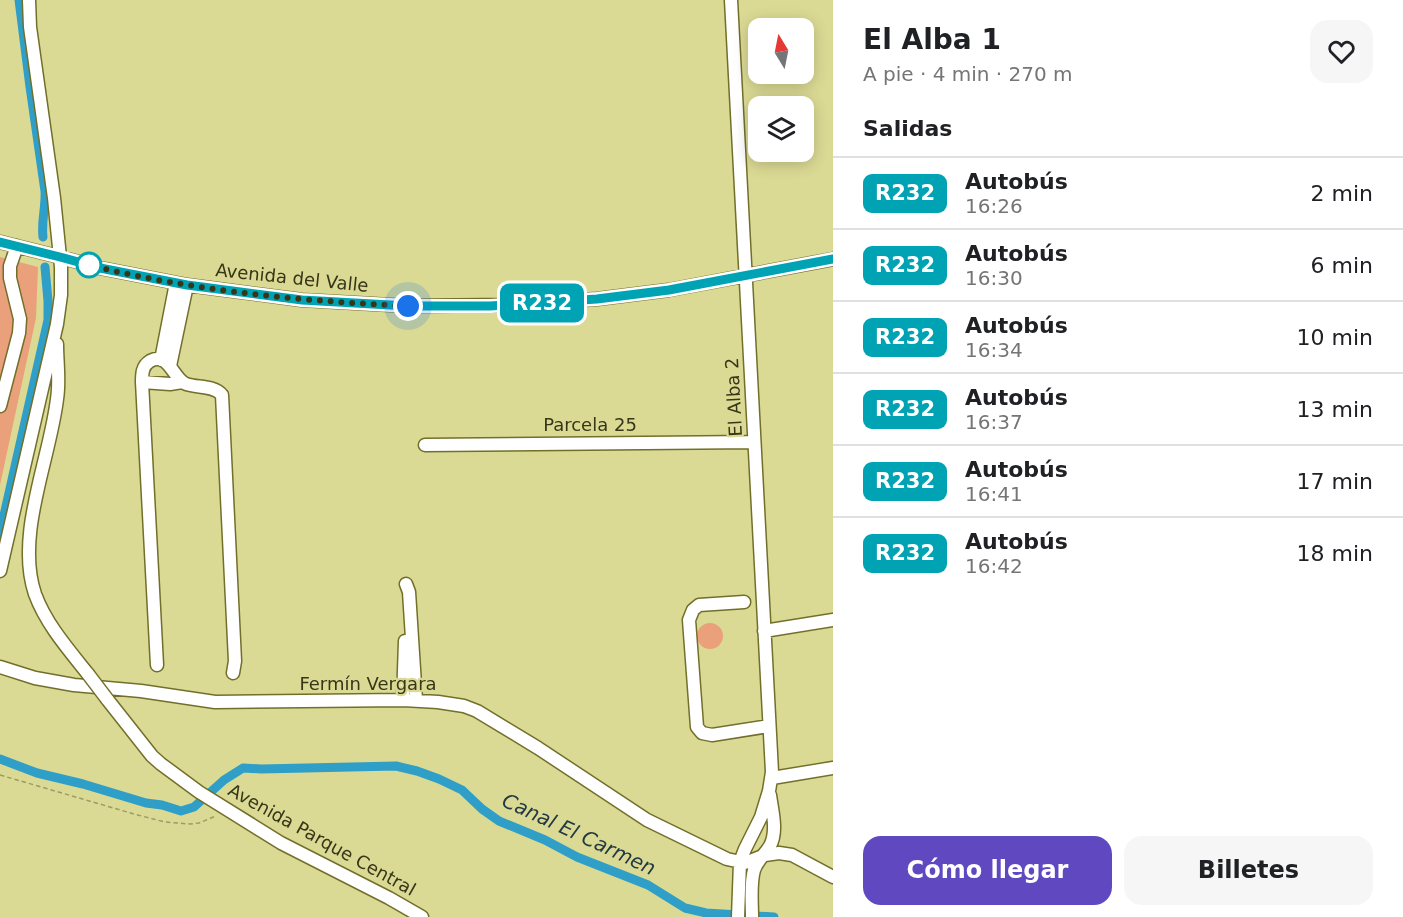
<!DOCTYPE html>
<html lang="es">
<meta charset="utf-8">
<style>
body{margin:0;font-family:"DejaVu Sans",sans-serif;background:#f6f6f6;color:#202124;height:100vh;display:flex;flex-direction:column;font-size:22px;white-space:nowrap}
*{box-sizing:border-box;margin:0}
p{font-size:20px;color:#757577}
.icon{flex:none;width:33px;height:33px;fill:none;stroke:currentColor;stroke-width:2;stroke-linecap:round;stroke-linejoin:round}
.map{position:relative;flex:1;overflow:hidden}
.side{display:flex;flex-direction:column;background:#fff;width:570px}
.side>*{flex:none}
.badge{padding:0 12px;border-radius:9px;font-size:21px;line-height:39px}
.needle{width:39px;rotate:350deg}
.tools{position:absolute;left:748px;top:18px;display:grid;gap:12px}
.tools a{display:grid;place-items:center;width:66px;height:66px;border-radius:12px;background:#fff;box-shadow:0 3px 15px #0003;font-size:30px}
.you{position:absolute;width:30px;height:30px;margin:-15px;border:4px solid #fff;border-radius:50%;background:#1a73e8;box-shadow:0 0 0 9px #1a73e833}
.map>.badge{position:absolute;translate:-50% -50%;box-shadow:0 0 0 3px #fff}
h2{padding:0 30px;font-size:22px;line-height:54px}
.round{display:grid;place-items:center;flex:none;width:63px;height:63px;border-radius:18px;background:#f6f6f6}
.summary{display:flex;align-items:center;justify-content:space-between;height:102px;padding:0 30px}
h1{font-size:28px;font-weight:700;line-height:45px}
.button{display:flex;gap:12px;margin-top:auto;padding:12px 30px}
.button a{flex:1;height:69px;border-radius:18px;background:#6048c0;color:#fff;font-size:24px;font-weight:700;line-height:69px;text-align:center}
.button a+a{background:#f6f6f6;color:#202124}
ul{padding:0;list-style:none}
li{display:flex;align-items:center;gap:18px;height:72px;padding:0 30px;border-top:2px solid #e0e0e0}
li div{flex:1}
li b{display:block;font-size:22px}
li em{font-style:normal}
li .badge{min-width:66px;font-weight:700;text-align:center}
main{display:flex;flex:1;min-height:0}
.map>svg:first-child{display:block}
.green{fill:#eaa07b}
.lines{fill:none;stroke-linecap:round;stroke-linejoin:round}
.canal{stroke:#2f9fc8;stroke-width:9}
.minor-casing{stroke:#716f2a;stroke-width:15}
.path{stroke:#9c9b65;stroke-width:1.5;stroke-dasharray:4.5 3;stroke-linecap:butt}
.minor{stroke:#fff;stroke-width:12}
.minor-bridge-casing{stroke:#716f2a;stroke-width:15;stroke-linecap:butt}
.minor-bridge{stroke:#fff;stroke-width:12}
.line-casing{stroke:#fff;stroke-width:14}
.line{stroke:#00a3b4;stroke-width:9}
.walk{stroke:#373619;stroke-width:6;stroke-dasharray:0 10.8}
.stop-dot{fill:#fff;stroke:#00a3b4;stroke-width:3}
.labels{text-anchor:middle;stroke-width:4.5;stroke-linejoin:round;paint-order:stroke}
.street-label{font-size:18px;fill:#373619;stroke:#dbda94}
.water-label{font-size:20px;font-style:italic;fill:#233a44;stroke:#dbda94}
</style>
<main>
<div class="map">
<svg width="833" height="917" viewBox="0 0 833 917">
<rect width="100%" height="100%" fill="#dbda94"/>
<path class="green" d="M0 257 38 267 36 318 0 485Z
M697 636a13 13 0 1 1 26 0a13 13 0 1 1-26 0Z"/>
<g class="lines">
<path class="canal" d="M19 0 30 87 45 191C46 207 41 221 43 237
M0 533 48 320V301L45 267
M0 759 37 773 83 784 146 803 162 805 181 811 194 807 224 780 243 768 261 769 396 766 417 771 439 779 462 790 482 809 499 821 545 840 577 857 648 885 685 908 706 913 774 917"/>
<g class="minor-casing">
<path id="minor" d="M731 0 772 772 769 791 761 817 745 849 740 862 738 917
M0 242 60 257 100 268 187 285 302 300 408 306 506 305 597 299 669 290 833 259
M57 344C57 363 60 381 57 399 50 459 15 535 35 594 46 624 68 649 88 674
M161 360 176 283
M170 366 187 285
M142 382 170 384 182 382
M0 406 19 333 20 319 10 278V266L17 246
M425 445 754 442
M0 571 57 324 61 295V267L54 198 30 27 29 0
M406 584 409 592 416 700
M744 602 699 605 693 610 689 620 697 727 702 733 712 735 769 726
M764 631 833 620
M157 665 142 382C142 374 142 366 150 361 169 351 173 379 186 384 197 388 214 385 222 395L235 661 233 673
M0 667 35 678 74 685 141 691 215 702 403 700 438 702 464 706 477 711 538 748 647 820 727 859 745 863 765 855 779 853 792 855 833 877
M107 699 152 756 161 764 199 792 281 843 389 898 422 917
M403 700 405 641
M772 778 833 768
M752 917C752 902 750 884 754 870 757 861 765 854 770 846 778 831 772 811 770 795"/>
</g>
<path class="path" d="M0 775 134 814 165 822 190 824 199 823 216 816"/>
<use href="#minor" class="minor"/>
<g class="minor-bridge-casing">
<path id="minor-bridge" d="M88 674 107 699"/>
</g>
<use href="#minor-bridge" class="minor-bridge"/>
</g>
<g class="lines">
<g class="line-casing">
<path id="line" d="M0 242 60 257 100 268 187 285 302 300 408 306H490L597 299 669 290 833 259"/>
</g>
<use href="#line" class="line"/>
<path class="walk" d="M89 265 82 263C105 270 129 274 153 279 238 295 323 302 408 306"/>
</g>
<circle class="stop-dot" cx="89" cy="265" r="12"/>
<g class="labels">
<g class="street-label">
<text transform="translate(292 278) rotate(6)" y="6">Avenida del Valle</text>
<text transform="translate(734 397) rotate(-93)" y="6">El Alba 2</text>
<text x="590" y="431">Parcela 25</text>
<text x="368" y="690">Fermín Vergara</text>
<text transform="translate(322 840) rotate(29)" y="6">Avenida Parque Central</text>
</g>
<g class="water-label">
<text transform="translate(579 834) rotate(25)" y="7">Canal El Carmen</text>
</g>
</g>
</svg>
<div class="tools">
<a><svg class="needle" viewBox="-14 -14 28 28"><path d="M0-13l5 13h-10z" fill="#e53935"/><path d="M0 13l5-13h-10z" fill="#757577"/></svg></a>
<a><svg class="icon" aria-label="layers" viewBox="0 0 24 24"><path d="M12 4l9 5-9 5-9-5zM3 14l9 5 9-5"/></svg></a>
</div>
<div class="you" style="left:408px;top:306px"></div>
<b class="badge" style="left:542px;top:303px;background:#00a3b4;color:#fff">R232</b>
</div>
<section class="side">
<div class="summary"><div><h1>El Alba 1</h1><p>A pie · 4 min · 270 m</p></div><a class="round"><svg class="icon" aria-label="heart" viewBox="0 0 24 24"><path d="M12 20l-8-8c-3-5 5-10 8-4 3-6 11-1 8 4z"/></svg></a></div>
<h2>Salidas</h2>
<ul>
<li><span class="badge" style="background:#00a3b4;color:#fff">R232</span><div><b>Autobús</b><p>16:26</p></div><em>2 min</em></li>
<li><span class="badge" style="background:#00a3b4;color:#fff">R232</span><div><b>Autobús</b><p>16:30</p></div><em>6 min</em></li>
<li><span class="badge" style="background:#00a3b4;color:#fff">R232</span><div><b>Autobús</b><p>16:34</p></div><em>10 min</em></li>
<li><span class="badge" style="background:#00a3b4;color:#fff">R232</span><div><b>Autobús</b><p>16:37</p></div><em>13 min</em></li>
<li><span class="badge" style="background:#00a3b4;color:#fff">R232</span><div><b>Autobús</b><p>16:41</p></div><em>17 min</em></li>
<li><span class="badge" style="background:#00a3b4;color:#fff">R232</span><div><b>Autobús</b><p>16:42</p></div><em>18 min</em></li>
</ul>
<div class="button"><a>Cómo llegar</a><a>Billetes</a></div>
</section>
</main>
